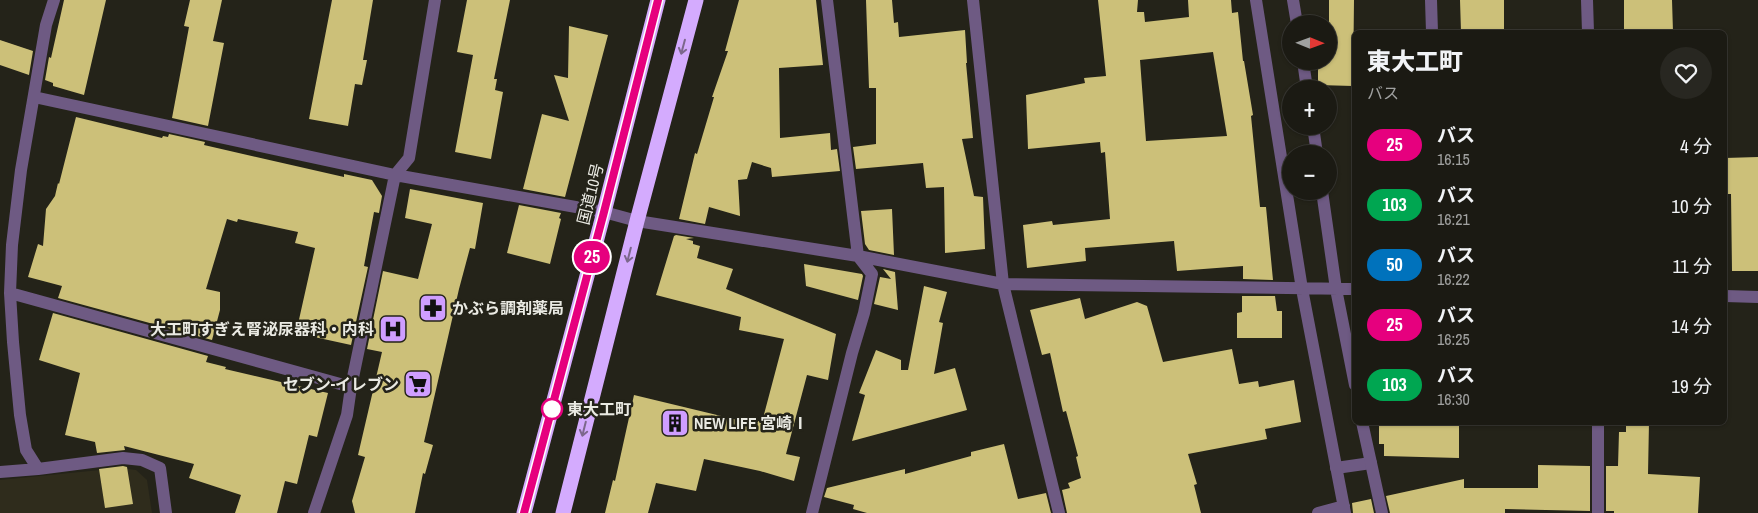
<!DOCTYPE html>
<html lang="ja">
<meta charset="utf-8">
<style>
body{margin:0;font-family:"Archivo Narrow","Noto Sans JP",sans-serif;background:#282721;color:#f1f3f6;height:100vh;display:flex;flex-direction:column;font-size:19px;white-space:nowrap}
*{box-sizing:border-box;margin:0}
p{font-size:16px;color:#a0a1a0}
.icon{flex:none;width:28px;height:28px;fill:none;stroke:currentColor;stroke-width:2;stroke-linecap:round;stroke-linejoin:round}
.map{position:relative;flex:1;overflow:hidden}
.details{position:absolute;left:1352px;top:30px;width:375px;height:395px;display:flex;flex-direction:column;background:#1b1a13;border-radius:8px;box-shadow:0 1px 4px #0004,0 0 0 1px #393833}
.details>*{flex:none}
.badge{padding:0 10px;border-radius:16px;font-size:18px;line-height:32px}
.needle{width:32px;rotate:91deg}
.tools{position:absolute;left:1282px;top:15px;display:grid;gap:10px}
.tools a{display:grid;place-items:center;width:55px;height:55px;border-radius:50%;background:#1b1a13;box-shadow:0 1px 4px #0004,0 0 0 1px #393833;font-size:25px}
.map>.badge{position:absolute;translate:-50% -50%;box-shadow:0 0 0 2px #fff}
.round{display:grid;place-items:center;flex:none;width:52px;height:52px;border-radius:26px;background:#282721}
.head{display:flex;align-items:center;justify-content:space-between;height:85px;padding:0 15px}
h1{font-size:24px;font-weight:800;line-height:38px}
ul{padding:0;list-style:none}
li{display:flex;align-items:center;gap:15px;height:60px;padding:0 15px}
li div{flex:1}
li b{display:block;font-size:19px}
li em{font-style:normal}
li .badge{min-width:55px;font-weight:700;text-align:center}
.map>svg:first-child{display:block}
.built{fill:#2f2c1c}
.building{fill:#ccc079;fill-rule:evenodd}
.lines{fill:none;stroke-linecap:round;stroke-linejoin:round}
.lane{stroke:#6e5a83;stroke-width:12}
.street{stroke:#6e5a83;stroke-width:12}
.highway{stroke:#d4abfe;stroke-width:15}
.oneway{stroke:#7c678c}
.line-casing{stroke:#fff;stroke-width:11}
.line{stroke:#e6007e;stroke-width:8}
.stop-dot{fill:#fff;stroke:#e6007e;stroke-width:2.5}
.labels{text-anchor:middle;stroke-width:5;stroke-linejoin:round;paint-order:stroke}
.street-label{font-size:16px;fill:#eaeae3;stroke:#242319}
.poi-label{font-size:16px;font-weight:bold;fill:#eaeae3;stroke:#242319;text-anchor:start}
.stop-label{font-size:16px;font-weight:bold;fill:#eaeae3;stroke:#242319;text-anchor:start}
</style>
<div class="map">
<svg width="1758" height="513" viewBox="0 0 1758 513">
<rect width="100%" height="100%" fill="#242319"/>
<path class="built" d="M120 468 136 470 147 480 152 513H0V480Z"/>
<path class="building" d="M64 0H106L84 95 53 86V83L45 80 49 57 51 58Z
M190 0H222L213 41 224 43 208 126 172 118 189 27 184 26Z
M332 0H373L363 60H367L362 85 355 84 348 126 309 119Z
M467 0H510L494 79H497L495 90 503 92 491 159 455 152 473 55 457 52Z
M739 0H816L823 65 779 68 780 138 830 133 831 150 837 149 840 171 772 177 771 168 752 162 747 179 738 180 740 216 709 207 705 224 679 219 695 153 697 154 714 97H712L728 51H725Z
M866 0H892L894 23 898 22 899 37 965 30 967 63H966L973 138 962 139 974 196 983 197 985 249 945 253 944 187 926 188 923 163 856 169 853 147 876 144V88H869Z
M1098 0H1138L1137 12H1144L1145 22 1189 17 1188 0H1231L1232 13 1238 12 1243 61H1244L1253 115 1251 116 1260 207H1266L1273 280 1243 279V266L1177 271 1174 241 1085 248 1086 261 1027 268 1023 225 1052 221 1053 225 1110 219 1105 152 1101 153 1100 142 1028 149 1026 95 1085 83 1084 78 1106 76ZM1213 52 1227 136 1146 141 1140 60Z
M1329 0H1354L1353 86 1318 85V61H1329Z
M1460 0H1504V32H1461Z
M1624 0H1672L1673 32H1624Z
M569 26 608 35 565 197 523 189 542 114 569 121 554 75 568 78Z
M0 40 33 51 29 75 0 65Z
M76 117 162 138 163 136 168 137 169 134 205 142 204 145 344 177V174L372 180 382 196 379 213 374 212 364 266 368 267 351 345 296 333 315 248 295 243 298 232 238 219 237 222 227 219 206 289 220 292V310L212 340 58 298 62 286 28 277 38 244 43 246 46 209 55 196 58 183 59 184Z
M1758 157V271H1732L1731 194H1725V158Z
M410 189 483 203 475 249 470 248 459 289 424 442 433 445 425 474 423 473 415 513H355L352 501 365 457 358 455 382 352 367 349 383 271 418 279 432 224 405 218Z
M519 205 561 213 559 218 561 219 550 264 507 253Z
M892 209 894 255 869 250 865 244 861 211Z
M676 235 694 238 686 239 693 241V244L700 246 697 258 733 269 726 289 836 334 828 380 807 375 786 454 800 457 794 481 760 471 704 459 696 491 656 483 648 513H605L613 480 615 481 634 395 746 422 747 418 762 422 784 339 739 330 741 317 656 295 674 236Z
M804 264 862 274 863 276 858 300 806 286Z
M883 269 895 272 898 310 874 304 880 277 891 279Z
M924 286 947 292 939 322 943 323 934 374 955 368 967 410 852 441 865 395 859 393 876 350 901 360V370H908Z
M1242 296H1275L1277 311H1282V338H1237V313L1242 312Z
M1080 298 1085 319 1137 302 1147 306 1163 362 1232 349 1239 384 1258 381 1259 387 1294 380 1301 422 1265 429 1267 439 1188 454 1197 484 1194 485 1201 513H1067L1062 490 1070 488 1068 483 1081 478 1076 457 1078 456 1066 411 1063 412 1050 353 1042 355 1030 310Z
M53 313 208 356 206 362 226 367 225 369 328 393 317 437 309 435 297 484 285 481 277 513H235L241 495 189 478 194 464 124 446 125 450 97 453 95 442 65 435 80 373 39 360Z
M1379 422H1459V458L1384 456V444H1379Z
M1626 422H1649L1648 474 1700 477 1698 513H1614V511H1606V466H1618L1619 432H1626Z
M1004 444 1018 499 1046 493 1051 513H867L853 509 854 505 824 497 827 488 905 469V474L971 456V452Z
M1538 465 1590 466V511L1505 509V513H1390L1386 496 1464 479V488H1538Z
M123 466 127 467 133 504 105 508 99 469Z
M1371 499 1374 513H1353L1352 503Z"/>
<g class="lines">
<path class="lane" d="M1336 468 1371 463"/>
<path class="street" d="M973 0 1003 284 1059 513
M1256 0 1302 289 1345 513
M1293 0 1297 24
M1431 0 1432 32
M1587 0 1588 32
M1303 61 1307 89
M34 97 395 175 604 212 637 221 858 256 1003 284 1355 289
M1313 126 1317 154
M1322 191 1336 289 1355 385
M10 293 351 387
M1725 296 1758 297
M1362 422 1382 513
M1598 422V513
M38 469 26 450 20 415 13 342 10 293 12 245 21 170 46 25 54 0
M0 472 38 469 123 458 142 460 160 468 166 513
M314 513 347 415 351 387 395 175 409 158 435 0
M812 513 852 353 864 313 872 274 858 256 827 0
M1318 513 1344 506"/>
<path class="highway" d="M524 513 604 212 658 0
M563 513 637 221 696 0"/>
</g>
<defs><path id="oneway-shaft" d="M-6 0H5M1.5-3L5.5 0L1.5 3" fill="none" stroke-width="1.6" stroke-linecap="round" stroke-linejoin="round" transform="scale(1.25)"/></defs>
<g class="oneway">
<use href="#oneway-shaft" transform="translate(683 47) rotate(105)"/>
<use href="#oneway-shaft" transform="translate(629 255) rotate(104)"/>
<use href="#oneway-shaft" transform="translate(584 429) rotate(104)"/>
</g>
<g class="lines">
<g class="line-casing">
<path id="line" d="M524 513 604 212 658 0"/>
</g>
<use href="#line" class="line"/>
</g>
<defs>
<g id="pharmacy-square" transform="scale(1.4375)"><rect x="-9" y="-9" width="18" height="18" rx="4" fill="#cf9eff" stroke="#242319"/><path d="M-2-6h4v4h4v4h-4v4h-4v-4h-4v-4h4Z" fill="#111"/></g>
<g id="hospital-square" transform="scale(1.4375)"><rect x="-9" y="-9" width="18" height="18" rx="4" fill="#cf9eff" stroke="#242319"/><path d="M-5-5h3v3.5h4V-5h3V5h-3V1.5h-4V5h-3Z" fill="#111"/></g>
<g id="supermarket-square" transform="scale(1.4375)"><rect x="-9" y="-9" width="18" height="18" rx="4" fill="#cf9eff" stroke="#242319"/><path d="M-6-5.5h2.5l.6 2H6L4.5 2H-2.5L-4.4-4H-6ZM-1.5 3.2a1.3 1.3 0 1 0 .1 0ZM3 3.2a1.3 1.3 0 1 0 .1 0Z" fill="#111"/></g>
<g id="building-square" transform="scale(1.4375)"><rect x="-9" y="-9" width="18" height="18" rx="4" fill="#cf9eff" stroke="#242319"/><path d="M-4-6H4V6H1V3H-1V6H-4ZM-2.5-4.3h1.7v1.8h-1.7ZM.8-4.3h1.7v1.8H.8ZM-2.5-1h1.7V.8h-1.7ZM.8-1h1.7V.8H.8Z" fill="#111"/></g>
</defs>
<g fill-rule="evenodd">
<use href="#pharmacy-square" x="433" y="308"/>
<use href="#hospital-square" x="393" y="329"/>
<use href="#supermarket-square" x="418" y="384"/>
<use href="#building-square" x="675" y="423"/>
</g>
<circle class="stop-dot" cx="552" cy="409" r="10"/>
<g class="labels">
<g class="street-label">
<text transform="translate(590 194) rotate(-76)" y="6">国道10号</text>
</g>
<g class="poi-label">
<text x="452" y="314">かぶら調剤薬局</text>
<text x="374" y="335" text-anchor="end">大工町すぎえ腎泌尿器科・内科</text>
<text x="399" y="390" text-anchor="end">セブン-イレブン</text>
<text x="694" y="429">NEW LIFE 宮崎Ⅰ</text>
</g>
<g class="stop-label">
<text x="567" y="415">東大工町</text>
</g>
</g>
</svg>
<div class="tools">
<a><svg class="needle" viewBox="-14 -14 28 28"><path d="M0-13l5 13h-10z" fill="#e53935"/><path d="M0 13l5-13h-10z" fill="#a0a1a0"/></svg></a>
<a>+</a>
<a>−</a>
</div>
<b class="badge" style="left:592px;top:257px;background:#e6007e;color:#fff">25</b>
<section class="details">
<div class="head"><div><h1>東大工町</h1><p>バス</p></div><a class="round"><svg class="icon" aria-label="heart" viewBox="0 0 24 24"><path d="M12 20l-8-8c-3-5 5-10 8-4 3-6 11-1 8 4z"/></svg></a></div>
<ul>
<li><span class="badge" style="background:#e6007e;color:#fff">25</span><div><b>バス</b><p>16:15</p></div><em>4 分</em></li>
<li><span class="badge" style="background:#00a651;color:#fff">103</span><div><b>バス</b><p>16:21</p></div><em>10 分</em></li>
<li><span class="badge" style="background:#0072bc;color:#fff">50</span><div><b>バス</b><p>16:22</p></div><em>11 分</em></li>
<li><span class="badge" style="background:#e6007e;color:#fff">25</span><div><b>バス</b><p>16:25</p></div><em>14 分</em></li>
<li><span class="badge" style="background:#00a651;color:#fff">103</span><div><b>バス</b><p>16:30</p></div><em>19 分</em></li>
</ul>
</section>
</div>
